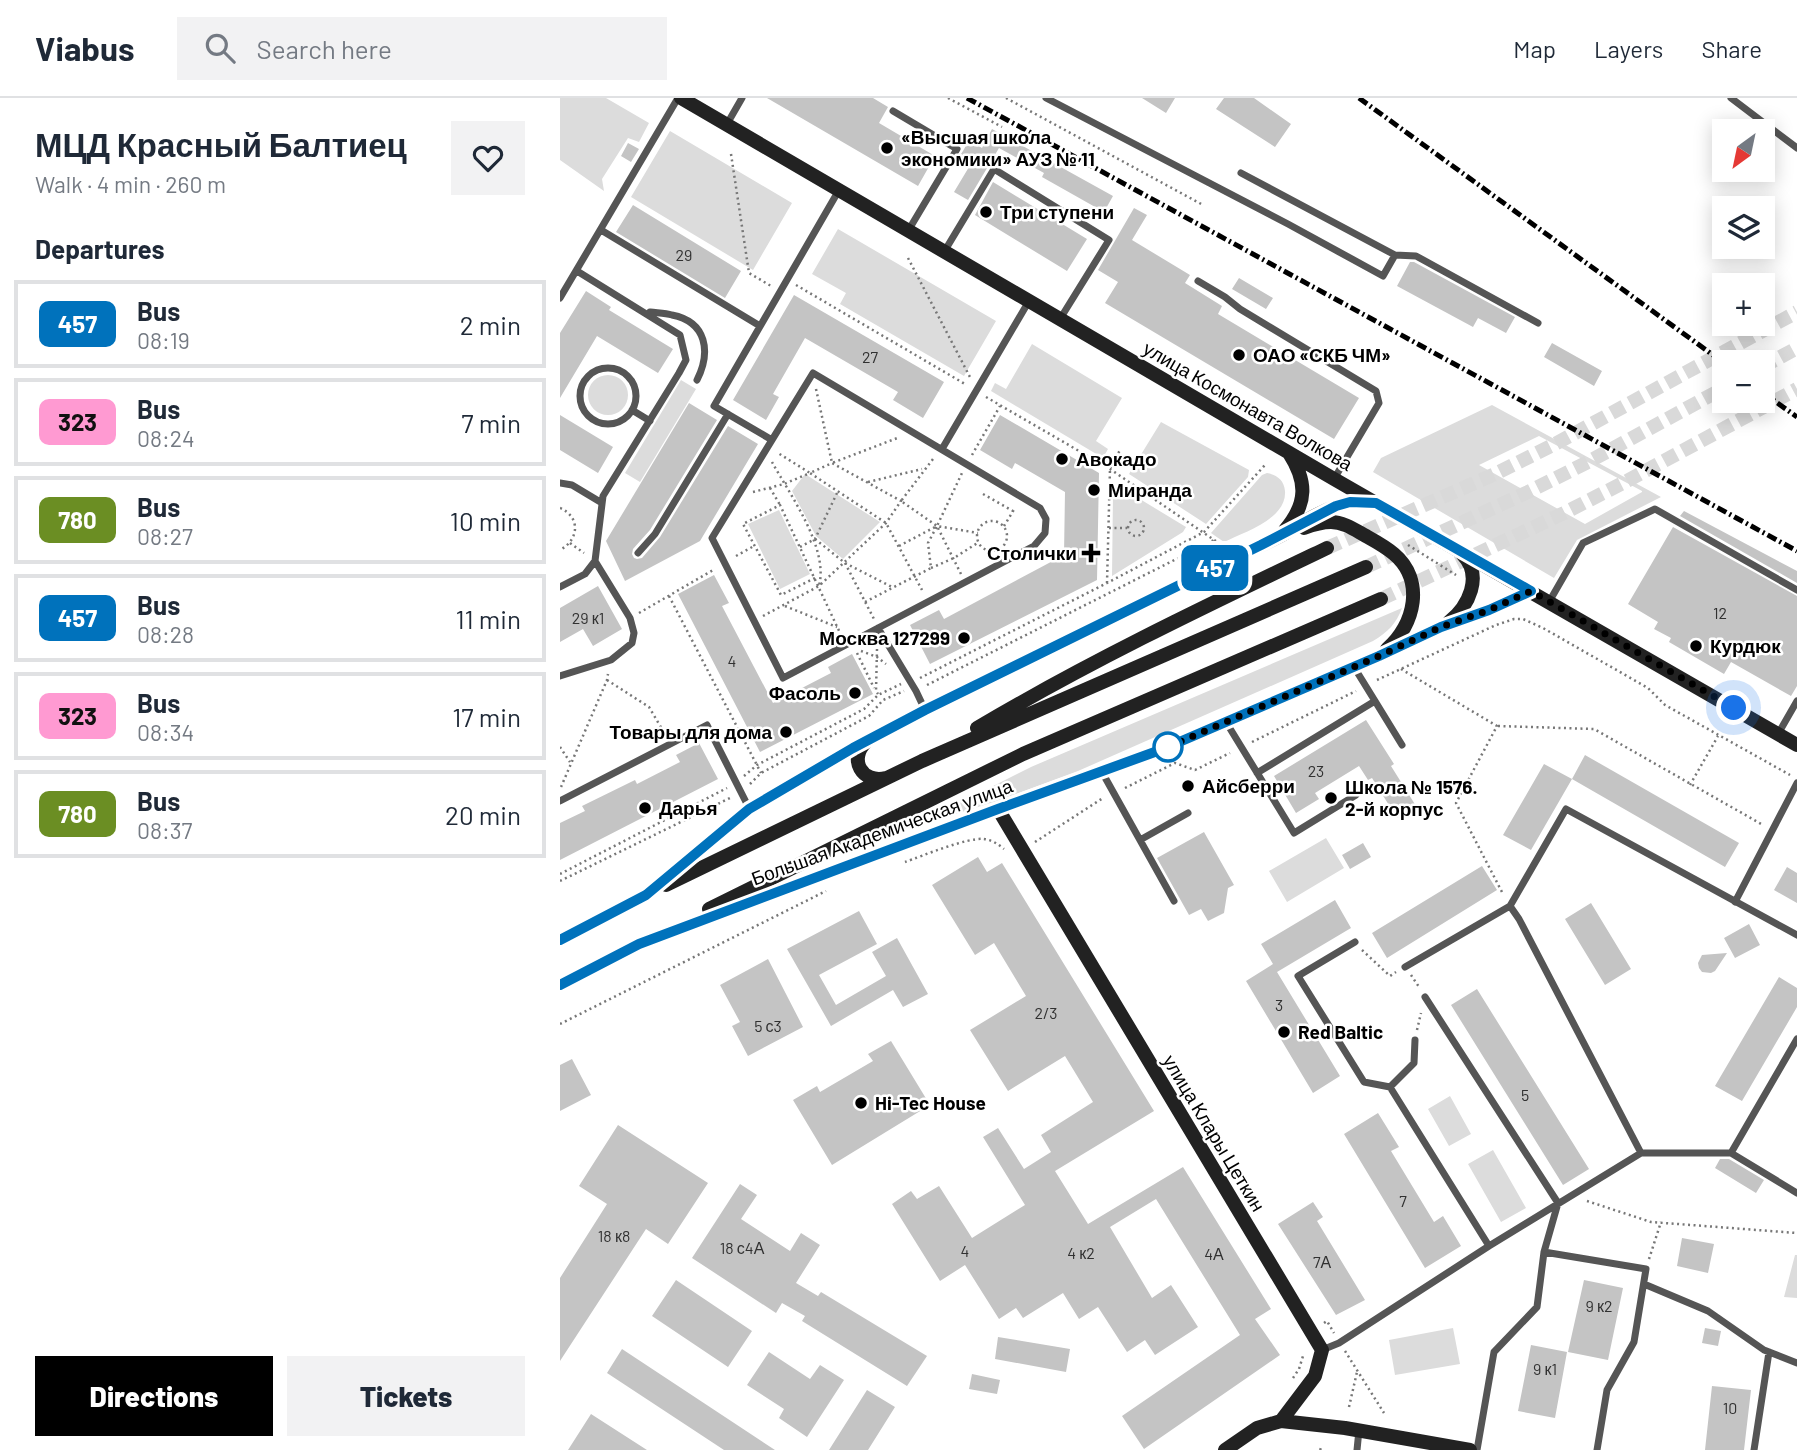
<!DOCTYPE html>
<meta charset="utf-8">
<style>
body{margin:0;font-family:Barlow,sans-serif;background:#f2f2f3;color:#1f2937;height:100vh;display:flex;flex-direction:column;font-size:26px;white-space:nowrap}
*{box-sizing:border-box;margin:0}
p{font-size:23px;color:#747a83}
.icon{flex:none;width:38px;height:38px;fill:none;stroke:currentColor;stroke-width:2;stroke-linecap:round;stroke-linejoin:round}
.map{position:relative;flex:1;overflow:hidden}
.side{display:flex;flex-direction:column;background:#fff;width:560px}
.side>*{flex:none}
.badge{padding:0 14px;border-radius:10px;font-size:24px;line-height:46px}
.needle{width:46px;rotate:213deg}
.fabs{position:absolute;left:1152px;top:21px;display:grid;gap:14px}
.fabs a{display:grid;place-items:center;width:63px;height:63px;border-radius:0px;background:#fff;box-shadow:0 4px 18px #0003;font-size:35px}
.you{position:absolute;width:35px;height:35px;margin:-18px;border:5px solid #fff;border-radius:50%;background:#1a73e8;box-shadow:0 0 0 10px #1a73e833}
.map>.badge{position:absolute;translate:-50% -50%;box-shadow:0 0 0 4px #fff}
h2{padding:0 35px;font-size:26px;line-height:63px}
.round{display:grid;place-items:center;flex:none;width:74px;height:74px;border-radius:0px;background:#f2f2f3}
.headline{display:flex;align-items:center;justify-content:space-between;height:119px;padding:0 35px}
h1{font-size:33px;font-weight:800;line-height:52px}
.action{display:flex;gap:14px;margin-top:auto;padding:14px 35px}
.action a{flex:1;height:80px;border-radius:0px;background:#000;color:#fff;font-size:28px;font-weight:800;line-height:80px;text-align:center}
.action a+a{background:#f2f2f3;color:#1f2937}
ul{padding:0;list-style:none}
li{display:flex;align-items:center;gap:21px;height:88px;margin:0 14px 10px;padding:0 21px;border:4px solid #e0e1e3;border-radius:0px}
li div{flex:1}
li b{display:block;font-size:26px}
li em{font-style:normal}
li .badge{min-width:77px;font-weight:700;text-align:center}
header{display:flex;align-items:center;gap:42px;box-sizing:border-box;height:98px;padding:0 35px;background:#fff;border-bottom:2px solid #e0e1e3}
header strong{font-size:33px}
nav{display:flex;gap:38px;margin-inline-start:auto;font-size:24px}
.search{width:490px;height:63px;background:#f2f2f3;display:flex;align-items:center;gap:18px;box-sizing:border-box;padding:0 24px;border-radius:0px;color:#747a83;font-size:26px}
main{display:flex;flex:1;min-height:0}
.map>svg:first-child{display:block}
.green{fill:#dcdcdc;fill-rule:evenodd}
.building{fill:#c4c4c4}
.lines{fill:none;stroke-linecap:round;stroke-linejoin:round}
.secondary-tunnel{stroke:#d9d9d9;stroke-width:14;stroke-dasharray:14 7;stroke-linecap:butt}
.path{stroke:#777;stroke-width:2.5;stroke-dasharray:2 3.5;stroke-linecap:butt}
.lane{stroke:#555;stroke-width:7}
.secondary{stroke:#222;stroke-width:14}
.rail{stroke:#000;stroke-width:5;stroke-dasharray:10 3.5 2 3.5;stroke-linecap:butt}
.line-casing{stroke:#fff;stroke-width:16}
.line{stroke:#0072bc;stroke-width:10}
.walk{stroke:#000;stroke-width:7;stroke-dasharray:0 12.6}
.poi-dot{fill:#000;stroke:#fff;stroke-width:2.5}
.stop-dot{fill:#fff;stroke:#0072bc;stroke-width:3.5}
.labels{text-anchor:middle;stroke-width:5;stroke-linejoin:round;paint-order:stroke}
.number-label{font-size:16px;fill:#313131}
.poi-label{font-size:19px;font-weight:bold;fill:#000;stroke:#fff;text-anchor:start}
.street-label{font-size:19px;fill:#000;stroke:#fff}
</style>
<header>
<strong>Viabus</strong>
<div class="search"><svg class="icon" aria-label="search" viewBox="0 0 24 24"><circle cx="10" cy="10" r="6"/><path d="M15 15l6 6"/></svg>Search here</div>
<nav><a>Map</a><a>Layers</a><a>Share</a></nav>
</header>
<main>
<section class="side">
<div class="headline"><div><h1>МЦД Красный Балтиец</h1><p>Walk · 4 min · 260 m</p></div><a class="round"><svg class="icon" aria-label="heart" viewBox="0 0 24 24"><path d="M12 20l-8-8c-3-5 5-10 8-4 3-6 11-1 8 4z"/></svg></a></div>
<h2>Departures</h2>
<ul>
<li><span class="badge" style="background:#0072bc;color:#fff">457</span><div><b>Bus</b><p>08:19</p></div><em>2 min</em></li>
<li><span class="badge" style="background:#ff9ad2;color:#111">323</span><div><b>Bus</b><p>08:24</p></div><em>7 min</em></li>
<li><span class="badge" style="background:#6b8e23;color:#fff">780</span><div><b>Bus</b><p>08:27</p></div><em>10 min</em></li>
<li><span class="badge" style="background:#0072bc;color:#fff">457</span><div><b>Bus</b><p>08:28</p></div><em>11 min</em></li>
<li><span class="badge" style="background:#ff9ad2;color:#111">323</span><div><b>Bus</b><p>08:34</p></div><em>17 min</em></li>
<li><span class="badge" style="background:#6b8e23;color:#fff">780</span><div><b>Bus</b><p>08:37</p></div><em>20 min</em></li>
</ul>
<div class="action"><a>Directions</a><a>Tickets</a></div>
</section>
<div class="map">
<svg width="1237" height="1352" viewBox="0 0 1237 1352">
<rect width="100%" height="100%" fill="#fff"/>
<path class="green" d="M0 0H46L89 25 79 44 68 40 42 81 44 93 0 62Z
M110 33 232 105 193 172 71 99Z
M278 131 436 223 404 278 280 206 286 195 252 176Z
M472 246 562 300 536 343 548 351 543 360 431 293 435 285 446 291Z
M28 297a20 20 0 1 1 40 0a20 20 0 1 1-40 0Z
M121 282 136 291 80 384 65 375Z
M932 307 1101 399 1017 442 994 480 813 374 821 360ZM979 338 1082 393V394L1025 426 919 367Z
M601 324 689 372 688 379 646 426 569 376Z
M707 375C717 377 724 382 725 393 727 421 684 434 664 444L651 435 702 377Z
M245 376 320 424 283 461 256 438 232 393Z
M557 391 565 392 626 429 623 434 552 478 553 396Z
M219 412 250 476 220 491 188 426Z
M842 510C836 526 828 534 813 543L518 673 434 704 350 730 471 669Z
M766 740 784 770 727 804 709 773Z
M890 998 911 1036 889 1048 868 1011Z
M933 1052 966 1110 941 1124 908 1066Z
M1235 1157H1237V1200L1224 1199Z
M893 1230 900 1266 835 1277 829 1242Z"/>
<path class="building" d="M207 0H313L328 9 319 25 375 58 358 88Z
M582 0H615L606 15Z
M664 0H694L731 26 715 49 656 11Z
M432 31 553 98 544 114 482 79 484 75 439 50 408 102 394 94 409 69 397 62 403 53 409 42 422 50Z
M68 45 79 51 71 64 61 58Z
M433 84 527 141 507 173 415 117Z
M73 107 181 173 165 200 56 134Z
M574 110 587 117 572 142 630 177 625 185 662 208 658 216 799 300 774 341 545 205 558 184 538 172Z
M850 164H854L955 219 946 235 918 220 913 229 837 188Z
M679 180 713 200 706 211 672 191Z
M26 193 51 209 49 212 113 251 98 275 37 238 0 300V235Z
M234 197 384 284 363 320 333 302 338 294 245 240 213 296 219 299 206 322 173 302Z
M992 245 1042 273 1034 288 984 259Z
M129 305 157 322 90 432 73 451 72 456 74 460 77 461 82 460 100 439 168 328 198 346 140 443 65 483 46 443Z
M0 317 53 349 38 375 0 352Z
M440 317 539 375 537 482 370 566 350 527 379 512 384 521 504 457 505 394 455 365 452 371 420 352Z
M1124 413 1237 473V485L1120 418Z
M1113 429 1237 498V588L1231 598 1171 564 1164 576 1109 544 1111 540 1094 531 1098 524 1068 506Z
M154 477 169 505 162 508 213 605 271 575 268 569 292 556 313 596 200 654 118 496Z
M38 488 62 531 33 548 23 531 0 544V510Z
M806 622 834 666 831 668 856 708 837 720 812 680 808 682 799 668 755 695 759 701 736 715 714 678Z
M139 645 158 681 0 762V725L25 713 22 708 75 682 77 686 120 664 116 657Z
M1025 657 1179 745 1165 769 1012 681Z
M984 666 1012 681 971 752 943 737Z
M644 734 674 787 668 790 664 815 648 823 641 811 629 817 597 760Z
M803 745 811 759 790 771 782 757Z
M418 759 427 774 442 765 594 1013 495 1073 528 1126 623 1069 711 1211 695 1221 720 1257 584 1351 562 1318 680 1237 596 1101 550 1129 592 1200 611 1187 638 1229 595 1257 585 1242 567 1254 538 1209 519 1221 503 1195 463 1220 456 1210 439 1221 405 1167 380 1183 332 1106 351 1093 357 1101 379 1088 412 1140 465 1107 423 1039 438 1030 464 1071 491 1054 481 1037 533 1004 505 958 448 993 410 932 466 898 434 845 415 857 372 787Z
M922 768 937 792 827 860 812 835Z
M1227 769 1237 775V805L1214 792Z
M775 802 791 830 717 874 780 978 753 995 686 883 713 866 701 846Z
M1031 805 1071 871 1045 887 1005 821Z
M299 813 317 846 259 877 276 907 326 878 312 854 337 840 368 896 343 909 333 892 271 928 227 851Z
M1189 826 1200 847 1175 860 1164 840Z
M1167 855 1155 873 1151 875 1142 874 1139 870 1138 865 1142 857Z
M208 861 243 929 188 958 172 928 180 924 160 887Z
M1219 879 1237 890V909L1182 1003 1155 988Z
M917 891 1029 1071 1003 1087 891 907Z
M331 943 370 1007 272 1067 233 1002 257 988 260 994 313 963 308 956Z
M12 961 31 997 0 1013V967Z
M818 1015 839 1049 831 1053 874 1124 883 1118 901 1148 865 1170 784 1036Z
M58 1027 148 1085 108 1146 86 1131 0 1263V1180L47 1106 19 1088Z
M1160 1061H1169L1204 1082 1196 1095 1155 1070Z
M180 1086 197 1097 181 1121 230 1153 241 1135 260 1147 236 1185 258 1198 261 1194 367 1258 347 1288 242 1223 245 1218 222 1205 216 1215 132 1160Z
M753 1104 763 1119 757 1123 805 1202 776 1217 718 1126Z
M1122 1140 1154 1146 1148 1175 1117 1168Z
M116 1182 192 1233 168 1269 92 1218Z
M1024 1182 1063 1190 1048 1262 1008 1254Z
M1145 1230 1161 1233 1158 1248 1142 1245Z
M438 1239 510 1251 506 1274 435 1261Z
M971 1247 1007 1254 995 1320 958 1313Z
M62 1251 215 1352H164L47 1275Z
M209 1254 250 1281 260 1267 284 1282 247 1339 219 1320 224 1311 187 1287Z
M412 1276 440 1282 437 1296 409 1291Z
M1152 1288 1191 1292 1184 1352H1145Z
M307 1292 335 1309 308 1352H269Z
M31 1316 87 1352H8Z"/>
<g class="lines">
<path class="secondary-tunnel" d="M1202 269 1237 250
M767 450 935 376 995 346 1237 214
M806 469 968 394 1028 364 1164 290
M821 501 1004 415 1065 384 1237 291"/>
<path class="path" d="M388 0 442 29
M446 0 643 107
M171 56 189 175 211 188
M348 160 411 281
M236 187 405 286
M256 291 272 365 340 339
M426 299 550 371 663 448
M412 357 440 308
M212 364C230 397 269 450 259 488
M308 384 362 371
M210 390 220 407
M193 394 224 386 250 375 326 425 362 492
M423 396 453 413
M0 410C21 419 19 442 0 452
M568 430a8 8 0 1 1 16 0a8 8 0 1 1-16 0Z
M417 438a15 15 0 1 1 30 0a15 15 0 1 1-30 0Z
M444 428 455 410
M549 430H567
M255 441 285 465 332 489
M10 445 24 455
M848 447 896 477
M339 448 377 428 341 403 373 361
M240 449 255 441 278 393
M176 458 194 448
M285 465 314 521
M371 470 394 460 419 444
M401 476 377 428 402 375
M255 480 221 497 183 426 220 407 281 537
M547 485 550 371 560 352
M109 498 201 675
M305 504 371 470 368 445 377 428 418 435
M225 508 277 529
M79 515 155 471
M203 518 259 488 326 425 341 403 272 365 250 375 218 355
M336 533 343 546
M317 551 316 593 318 596
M301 553 317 559 326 566
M297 555 314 590
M841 571 937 628 896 705 943 796
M360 580 547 485 644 434 705 367
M47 582 89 609 105 636
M817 582 936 527 954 521H963L983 530 1088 590 1105 607 1230 677
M367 587 654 442
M938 628 1034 631 1203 727
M165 641 178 634
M692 644 796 593
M0 649 10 664
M184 678 197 667 304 611 318 597 341 586
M190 686 201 675 309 618 323 602 344 593
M1130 687 1158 638
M1 689 47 582 48 576
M565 690 615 665 635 672 670 655
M475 744 543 700
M345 764C362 758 408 739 424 741 432 742 438 746 444 751
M0 776 167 690
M0 783 170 700
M802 852 830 878 836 874
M851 877 859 889
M0 926 266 793
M857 932 861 915
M1027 1103 1091 1124 1237 1135
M1089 1161 1101 1124
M764 1225 767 1223 774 1235
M785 1253 824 1315
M733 1280 739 1271 743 1258
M789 1309 797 1274
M760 1352 762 1348"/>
<path class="lane" d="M486 0 728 126 823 178 835 157 681 75
M1171 0 1237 50
M333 13 397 51 348 133
M167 26 182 0
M41 132 200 228
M384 154 434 71 549 142 500 221
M835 157 856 158 978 225
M638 183 665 199 680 211 816 293 819 305 774 381
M0 200 118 0
M90 214C97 215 105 215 112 217 147 224 151 254 137 282
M20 298a28 28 0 1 1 56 0a28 28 0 1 1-56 0Z
M253 275 480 410 486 421 485 435 474 448 223 580 152 440Z
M72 312 90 323
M212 342 154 308 279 92
M382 351 469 203
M0 385 12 387 42 405
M78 455 95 436 168 316
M0 489 25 476 35 463
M989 504 1023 445 1095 411 1237 492
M318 530 356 593 365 612
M0 578 51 562 72 545 74 535 70 520 35 463 43 398 119 275 126 262 120 237 17 173
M815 603 842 647
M666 624 734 735 796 697
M1218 636 1237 603
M542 674 614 803
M697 675 815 603 794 569
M0 703 147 627 189 710
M580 742 628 715
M1175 804 1237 685
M795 844 738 878 804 984 830 989 929 1148
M845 869 950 808
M865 899 998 1105 984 1154
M830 989 854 965 855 942
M1081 1055H1171L1237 1095
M1171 1055 1237 941
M1084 1186 1148 1213 1204 1252 1237 1265
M762 1252 779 1245 929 1148 1081 1055 959 821 950 808 1006 711 1237 837
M797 1352 799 1332
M917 1352 934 1254 977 1209 984 1154 1086 1171 1074 1244 1047 1292 1037 1352
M1194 1352 1209 1254"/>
<path class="secondary" d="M121 0 774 381 1237 647
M744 430C752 427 763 424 771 424 784 424 795 432 806 438 815 443 826 449 834 456 865 482 855 527 827 551
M725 432C748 405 747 383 729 355
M889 524C909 508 923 478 903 457
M417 630C530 563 648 507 767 450
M306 644C288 661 302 686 326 680
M438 711 762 1252 755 1278 721 1323 697 1330 665 1352
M106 787 362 663 806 469
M149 811 463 656 821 501
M0 842 86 797 189 711 293 650 365 612 720 438C748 422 777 400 811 404
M0 887 79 846 438 711 603 651 819 558 881 529 929 512 971 493
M721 1323 785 1330 910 1352"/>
<path class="rail" d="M407 0 1237 453
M799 0 1164 265
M1202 294 1237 319"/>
</g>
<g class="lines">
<g class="line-casing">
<path id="line" d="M0 842 86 797 189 711 293 650 365 612 701 447 776 408 790 404 816 405 971 493 929 512 881 529 819 558 603 651 438 711 79 846 0 887"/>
</g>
<use href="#line" class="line"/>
<path class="walk" d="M608 649 603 651 819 558 881 529 929 512 971 493 1174 610"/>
</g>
<g class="poi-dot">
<circle cx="327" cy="50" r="7"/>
<circle cx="426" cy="114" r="7"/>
<circle cx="679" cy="257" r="7"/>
<circle cx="502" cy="361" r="7"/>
<circle cx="534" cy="392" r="7"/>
<path d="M527.5 444.5h7v7h7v7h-7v7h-7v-7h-7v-7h7z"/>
<circle cx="404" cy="540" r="7"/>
<circle cx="1136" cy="548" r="7"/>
<circle cx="295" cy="595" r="7"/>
<circle cx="226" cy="634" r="7"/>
<circle cx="628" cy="688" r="7"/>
<circle cx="771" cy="700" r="7"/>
<circle cx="85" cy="710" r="7"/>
<circle cx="724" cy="934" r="7"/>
<circle cx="301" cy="1005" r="7"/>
</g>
<circle class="stop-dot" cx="608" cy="649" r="14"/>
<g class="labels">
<g class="number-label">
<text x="124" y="163">29</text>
<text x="310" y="265">27</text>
<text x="1160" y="521">12</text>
<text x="28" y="526">29 к1</text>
<text x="172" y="569">4</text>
<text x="756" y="679">23</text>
<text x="719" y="913">3</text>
<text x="486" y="921">2/3</text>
<text x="208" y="934">5 с3</text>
<text x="965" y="1003">5</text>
<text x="843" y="1109">7</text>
<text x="54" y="1144">18 к8</text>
<text x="182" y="1156">18 с4А</text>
<text x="405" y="1159">4</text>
<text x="521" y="1161">4 к2</text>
<text x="654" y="1162">4А</text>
<text x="762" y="1170">7А</text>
<text x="1039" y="1214">9 к2</text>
<text x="985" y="1277">9 к1</text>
<text x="1170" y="1316">10</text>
</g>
<g class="poi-label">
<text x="341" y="46">«Высшая школа<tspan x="341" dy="22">экономики» АУЗ № 11</tspan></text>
<text x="440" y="121">Три ступени</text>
<text x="693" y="264">ОАО «СКБ ЧМ»</text>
<text x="516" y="368">Авокадо</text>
<text x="548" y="399">Миранда</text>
<text x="517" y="462" text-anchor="end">Столички</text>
<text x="390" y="547" text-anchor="end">Москва 127299</text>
<text x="1150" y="555">Курдюк</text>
<text x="281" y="602" text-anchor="end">Фасоль</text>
<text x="212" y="641" text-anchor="end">Товары для дома</text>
<text x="642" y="695">Айсберри</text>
<text x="785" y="696">Школа № 1576.<tspan x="785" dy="22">2-й корпус</tspan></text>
<text x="99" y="717">Дарья</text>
<text x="738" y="941">Red Baltic</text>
<text x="315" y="1012">Hi-Tec House</text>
</g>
<g class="street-label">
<text transform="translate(688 308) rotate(30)" y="7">улица Космонавта Волкова</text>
<text transform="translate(322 734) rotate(-20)" y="7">Большая Академическая улица</text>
<text transform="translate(654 1035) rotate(59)" y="7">улица Клары Цеткин</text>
</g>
</g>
</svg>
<div class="fabs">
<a><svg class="needle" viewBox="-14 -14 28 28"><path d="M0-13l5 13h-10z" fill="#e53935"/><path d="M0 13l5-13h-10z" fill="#747a83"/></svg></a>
<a><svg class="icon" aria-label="layers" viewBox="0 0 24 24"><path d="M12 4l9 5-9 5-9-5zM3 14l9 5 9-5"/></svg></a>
<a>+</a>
<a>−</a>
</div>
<div class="you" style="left:1174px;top:610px"></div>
<b class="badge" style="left:655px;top:470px;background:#0072bc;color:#fff">457</b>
</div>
</main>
